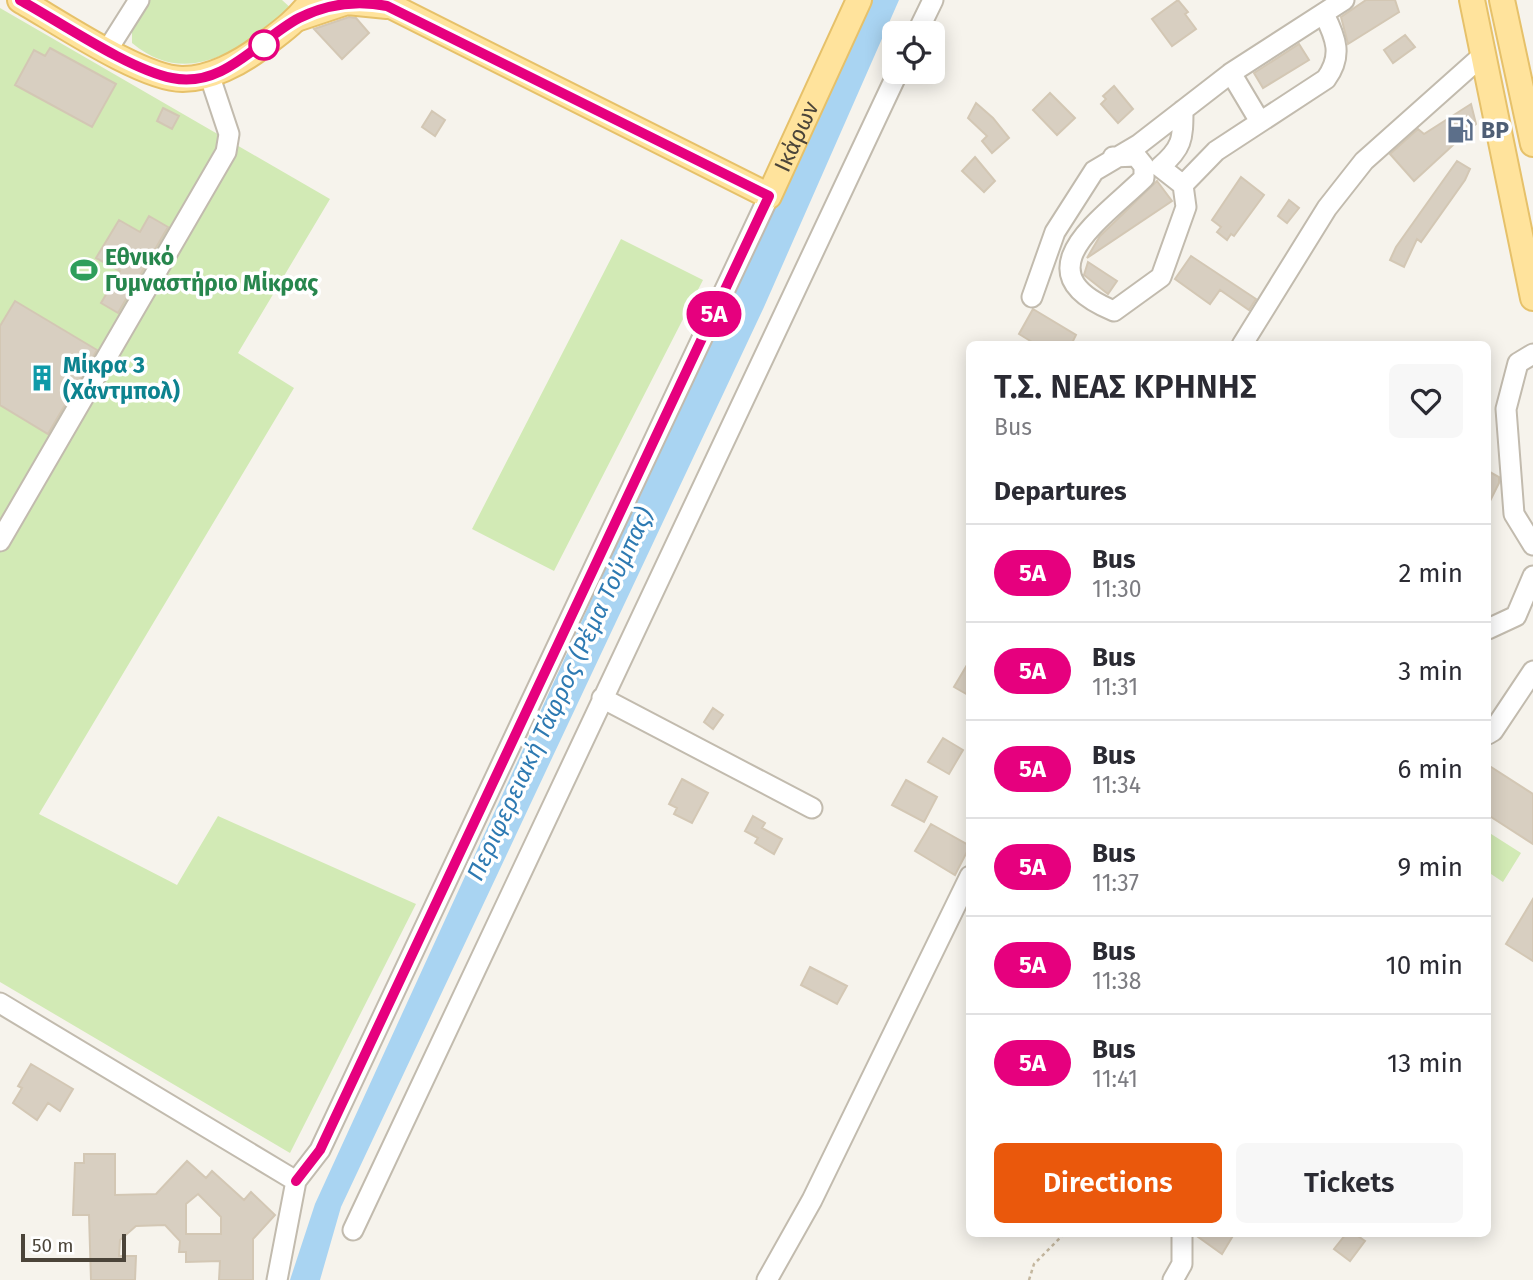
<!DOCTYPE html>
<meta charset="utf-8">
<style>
body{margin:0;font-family:"Fira Sans",sans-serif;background:#f7f7f7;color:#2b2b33;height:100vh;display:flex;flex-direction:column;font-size:26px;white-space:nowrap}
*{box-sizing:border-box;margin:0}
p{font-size:23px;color:#7c7c81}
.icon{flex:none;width:38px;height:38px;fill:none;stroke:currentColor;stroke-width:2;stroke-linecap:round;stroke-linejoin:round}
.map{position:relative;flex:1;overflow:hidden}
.side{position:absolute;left:966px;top:341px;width:525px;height:896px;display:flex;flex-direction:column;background:#fff;border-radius:10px;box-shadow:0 4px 18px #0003}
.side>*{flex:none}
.badge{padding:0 14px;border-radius:23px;font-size:24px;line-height:46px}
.buttons{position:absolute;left:882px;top:21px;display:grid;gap:14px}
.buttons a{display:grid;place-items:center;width:63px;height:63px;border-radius:10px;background:#fff;box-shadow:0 4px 18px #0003;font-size:35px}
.scale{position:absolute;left:21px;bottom:18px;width:105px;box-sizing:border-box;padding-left:7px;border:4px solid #4b4439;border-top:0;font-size:19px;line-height:24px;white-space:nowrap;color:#4b4439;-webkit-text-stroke:5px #fff;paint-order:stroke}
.map>.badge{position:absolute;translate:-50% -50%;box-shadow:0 0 0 4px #fff}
h2{padding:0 28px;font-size:26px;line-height:63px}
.round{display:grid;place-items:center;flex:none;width:74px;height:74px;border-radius:10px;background:#f7f7f7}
.headline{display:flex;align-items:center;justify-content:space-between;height:119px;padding:0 28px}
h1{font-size:33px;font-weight:600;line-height:52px}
.button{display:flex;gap:14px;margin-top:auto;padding:14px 28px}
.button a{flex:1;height:80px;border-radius:10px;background:#ea580c;color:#fff;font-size:28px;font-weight:600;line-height:80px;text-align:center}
.button a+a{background:#f7f7f7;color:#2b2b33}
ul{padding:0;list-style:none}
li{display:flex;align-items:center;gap:21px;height:98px;padding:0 28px;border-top:2px solid #e1e1e2}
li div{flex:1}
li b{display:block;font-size:26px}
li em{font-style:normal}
li .badge{min-width:77px;font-weight:700;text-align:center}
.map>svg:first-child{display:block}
.green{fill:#d2eab5}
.water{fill:#a9d4f2}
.building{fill:#d8cfc1;stroke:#d3c7b4;stroke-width:2;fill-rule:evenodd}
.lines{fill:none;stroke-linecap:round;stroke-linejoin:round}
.minor-casing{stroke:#c2bbae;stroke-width:23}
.major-casing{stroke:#e6c16a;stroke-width:28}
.path{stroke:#c4b79f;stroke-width:2.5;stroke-dasharray:3.5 3.5;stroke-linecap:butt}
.minor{stroke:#fff;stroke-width:19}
.major{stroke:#ffe39c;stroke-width:24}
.line-casing{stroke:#fff;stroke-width:16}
.line{stroke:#e6007e;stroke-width:10}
.stop-dot{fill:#fff;stroke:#e6007e;stroke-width:3.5}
.labels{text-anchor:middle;stroke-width:7;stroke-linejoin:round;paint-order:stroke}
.service-label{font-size:23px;font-weight:bold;fill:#4e5e75;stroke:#fff;text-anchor:start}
.street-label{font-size:23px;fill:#4b4439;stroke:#fff}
.leisure-label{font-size:23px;font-weight:bold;fill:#27864d;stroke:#fff;text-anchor:start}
.culture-label{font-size:23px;font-weight:bold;fill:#0d838f;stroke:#fff;text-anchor:start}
.water-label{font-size:24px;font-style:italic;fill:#2e7ab2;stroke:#fff}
</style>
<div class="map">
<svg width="1533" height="1280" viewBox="0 0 1533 1280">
<rect width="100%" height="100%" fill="#f6f3ec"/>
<path class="green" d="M149 0H282L293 10C243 46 190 91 132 43V27Z
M0 8 330 199 238 353 294 388 39 814 177 885 218 816 416 904 290 1153 0 982Z
M621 239 703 280 554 571 472 529Z
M1488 832 1521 853 1503 882 1488 872Z"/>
<path class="water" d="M866 0H899L764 307 341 1207 320 1280H290L315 1204Z"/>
<path class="building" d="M1178 0 1188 12 1185 14 1196 29 1172 46 1152 19Z
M1366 0H1395L1399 12 1348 44 1341 17Z
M349 17 356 18 369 33 342 59 314 29Z
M1405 35 1415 47 1393 63 1384 50Z
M1299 44 1309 60 1263 88 1254 73Z
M50 48 116 84 92 127 15 85 34 50 45 56Z
M1114 86 1133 109 1118 123 1101 104 1106 99 1103 96Z
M1050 93 1075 118 1057 135 1033 110Z
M976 103 993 118 1009 138 992 153 982 141 987 136 968 118Z
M1471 104 1476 124 1414 181 1390 154 1418 129 1424 134Z
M163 108 179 116 172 129 157 121Z
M432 111 445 120 435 136 422 127Z
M975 157 995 181 984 192 962 171Z
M1457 161 1470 169 1465 180 1421 242 1417 239 1404 267 1390 260 1396 247Z
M1241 177 1264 195 1234 236 1231 234 1227 240 1217 232 1221 227 1212 220Z
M1157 181 1172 201 1087 258 1100 236Z
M1289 200 1299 208 1287 223 1278 216Z
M149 216 168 227 118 313 101 303 120 271 96 258 119 220 140 232Z
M1191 256 1256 299 1249 310 1220 290 1210 304 1175 279Z
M1088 262 1117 281 1108 294 1084 275Z
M15 301 97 350 48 434 0 405V326Z
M1033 309 1076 335 1071 345H1037L1019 334Z
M1488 471 1499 477V483L1488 505Z
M970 660V696L954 687Z
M713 708 723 715 713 729 704 722Z
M943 738 963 750 949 774 928 762Z
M1488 765 1533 794V844L1488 815Z
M682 779 708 793 692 823 674 814 677 808 669 804Z
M906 780 937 797 924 822 892 805Z
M753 816 765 823 762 828 782 839 774 854 755 843 758 838 745 831Z
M931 824 970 846 955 875 915 851Z
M1533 899V961L1506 944Z
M810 967 847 986 837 1004 801 985Z
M31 1064 73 1089 60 1111 48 1103 37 1120 13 1103 22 1088 18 1086Z
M84 1154H115V1195L156 1194 187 1161 206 1178 212 1171 244 1200 251 1192 275 1215 253 1239V1280H219L220 1261 186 1262V1252H179L180 1241 165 1225 136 1226 120 1240 119 1256H136L135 1280H91L89 1215H73L75 1163H84ZM198 1194 221 1217V1234H186V1204Z
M1194 1234H1234L1222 1254Z
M1346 1234H1355L1365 1241 1350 1261 1334 1249Z"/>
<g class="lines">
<g class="minor-casing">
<path id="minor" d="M917 33 933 0
M108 49 139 0
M1231 73 1259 120
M1113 157 1136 156 1144 166V178C1101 220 1019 272 1114 311L1161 277 1186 207 1183 185 1160 167C1182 148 1183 140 1183 110
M1183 185 1216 151 1326 79C1343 56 1336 38 1324 14
M1032 297 1055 232 1094 171 1138 145 1231 73 1344 0
M1242 345 1327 208 1364 161 1483 55
M1533 354 1518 363 1506 409 1514 514 1533 545
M0 541 226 152 229 134 209 74
M1488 629 1516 616 1533 576
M602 698 812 808
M1488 734 1493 731 1533 671
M0 1003 296 1181
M353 1230 898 72
M277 1280 296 1181 320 1150 769 196
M767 1280 812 1200 970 876
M1173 1280 1182 1264V1234"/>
</g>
<g class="major-casing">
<g id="major">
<path d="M20 0C57 21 144 80 183 79 210 79 240 63 261 47 281 32 298 20 312 0"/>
<path id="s1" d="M379 0 769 196 859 0"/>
<path d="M1472 0 1533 298"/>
<path d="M1502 0 1533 144"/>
<path d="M299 18 347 2 387 6"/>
</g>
</g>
<path class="path" d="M1029 1280 1034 1264 1064 1234"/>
<use href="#minor" class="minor"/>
<use href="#major" class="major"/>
</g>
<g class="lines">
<g class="line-casing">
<path id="line" d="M20 0C60 22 130 70 172 78 224 89 259 39 299 18 327 4 357 0 387 6L769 196 320 1150 296 1181"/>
</g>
<use href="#line" class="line"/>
</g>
<defs>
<g id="fuel-bare" transform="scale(2.1)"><path d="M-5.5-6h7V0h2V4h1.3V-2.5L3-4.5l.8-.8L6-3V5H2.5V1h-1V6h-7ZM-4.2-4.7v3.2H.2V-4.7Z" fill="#5c6f8a" stroke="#fff" stroke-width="2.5" paint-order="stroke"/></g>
<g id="stadium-bare" transform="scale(2.1)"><path d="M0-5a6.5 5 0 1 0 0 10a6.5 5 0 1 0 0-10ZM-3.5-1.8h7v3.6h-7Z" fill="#2e9e5b" stroke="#fff" stroke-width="2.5" paint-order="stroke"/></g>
<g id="building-bare" transform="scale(2.1)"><path d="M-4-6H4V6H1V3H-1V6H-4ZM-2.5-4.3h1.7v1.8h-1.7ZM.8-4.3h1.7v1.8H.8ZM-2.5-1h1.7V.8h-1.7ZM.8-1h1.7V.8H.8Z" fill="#0f9aa8" stroke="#fff" stroke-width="2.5" paint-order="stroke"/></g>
</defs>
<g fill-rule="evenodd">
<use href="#fuel-bare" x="1460" y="130"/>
<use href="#stadium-bare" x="84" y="270"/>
<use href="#building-bare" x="42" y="378"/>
</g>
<circle class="stop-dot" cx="264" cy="45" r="14"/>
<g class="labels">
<g class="service-label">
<text x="1481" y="138">BP</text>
</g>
<g class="street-label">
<text dy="8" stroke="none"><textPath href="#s1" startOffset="502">Ικάρων</textPath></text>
</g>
<g class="leisure-label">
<text x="105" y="265">Εθνικό<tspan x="105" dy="26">Γυμναστήριο Μίκρας</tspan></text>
</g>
<g class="culture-label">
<text x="63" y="373">Μίκρα 3<tspan x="63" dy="26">(Χάντμπολ)</tspan></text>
</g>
<g class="water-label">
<text transform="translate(560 694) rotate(-65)" y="8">Περιφερειακή Τάφρος (Ρέμα Τούμπας)</text>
</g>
</g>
</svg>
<div class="buttons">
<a><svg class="icon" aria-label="locate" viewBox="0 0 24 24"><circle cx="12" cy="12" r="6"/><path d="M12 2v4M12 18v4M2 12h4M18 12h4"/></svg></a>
</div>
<div class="scale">50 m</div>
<b class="badge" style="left:714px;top:314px;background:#e6007e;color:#fff">5Α</b>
<section class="side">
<div class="headline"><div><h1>Τ.Σ. ΝΕΑΣ ΚΡΗΝΗΣ</h1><p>Bus</p></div><a class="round"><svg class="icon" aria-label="heart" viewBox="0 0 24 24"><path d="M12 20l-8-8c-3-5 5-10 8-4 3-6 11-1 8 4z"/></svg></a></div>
<h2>Departures</h2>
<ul>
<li><span class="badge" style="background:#e6007e;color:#fff">5Α</span><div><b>Bus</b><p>11:30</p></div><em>2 min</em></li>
<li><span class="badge" style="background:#e6007e;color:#fff">5Α</span><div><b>Bus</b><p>11:31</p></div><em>3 min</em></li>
<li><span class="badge" style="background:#e6007e;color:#fff">5Α</span><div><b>Bus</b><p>11:34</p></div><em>6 min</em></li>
<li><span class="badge" style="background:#e6007e;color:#fff">5Α</span><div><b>Bus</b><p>11:37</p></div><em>9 min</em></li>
<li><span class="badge" style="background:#e6007e;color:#fff">5Α</span><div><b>Bus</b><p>11:38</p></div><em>10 min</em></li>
<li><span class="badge" style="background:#e6007e;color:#fff">5Α</span><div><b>Bus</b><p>11:41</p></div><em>13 min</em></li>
</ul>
<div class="button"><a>Directions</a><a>Tickets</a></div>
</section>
</div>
